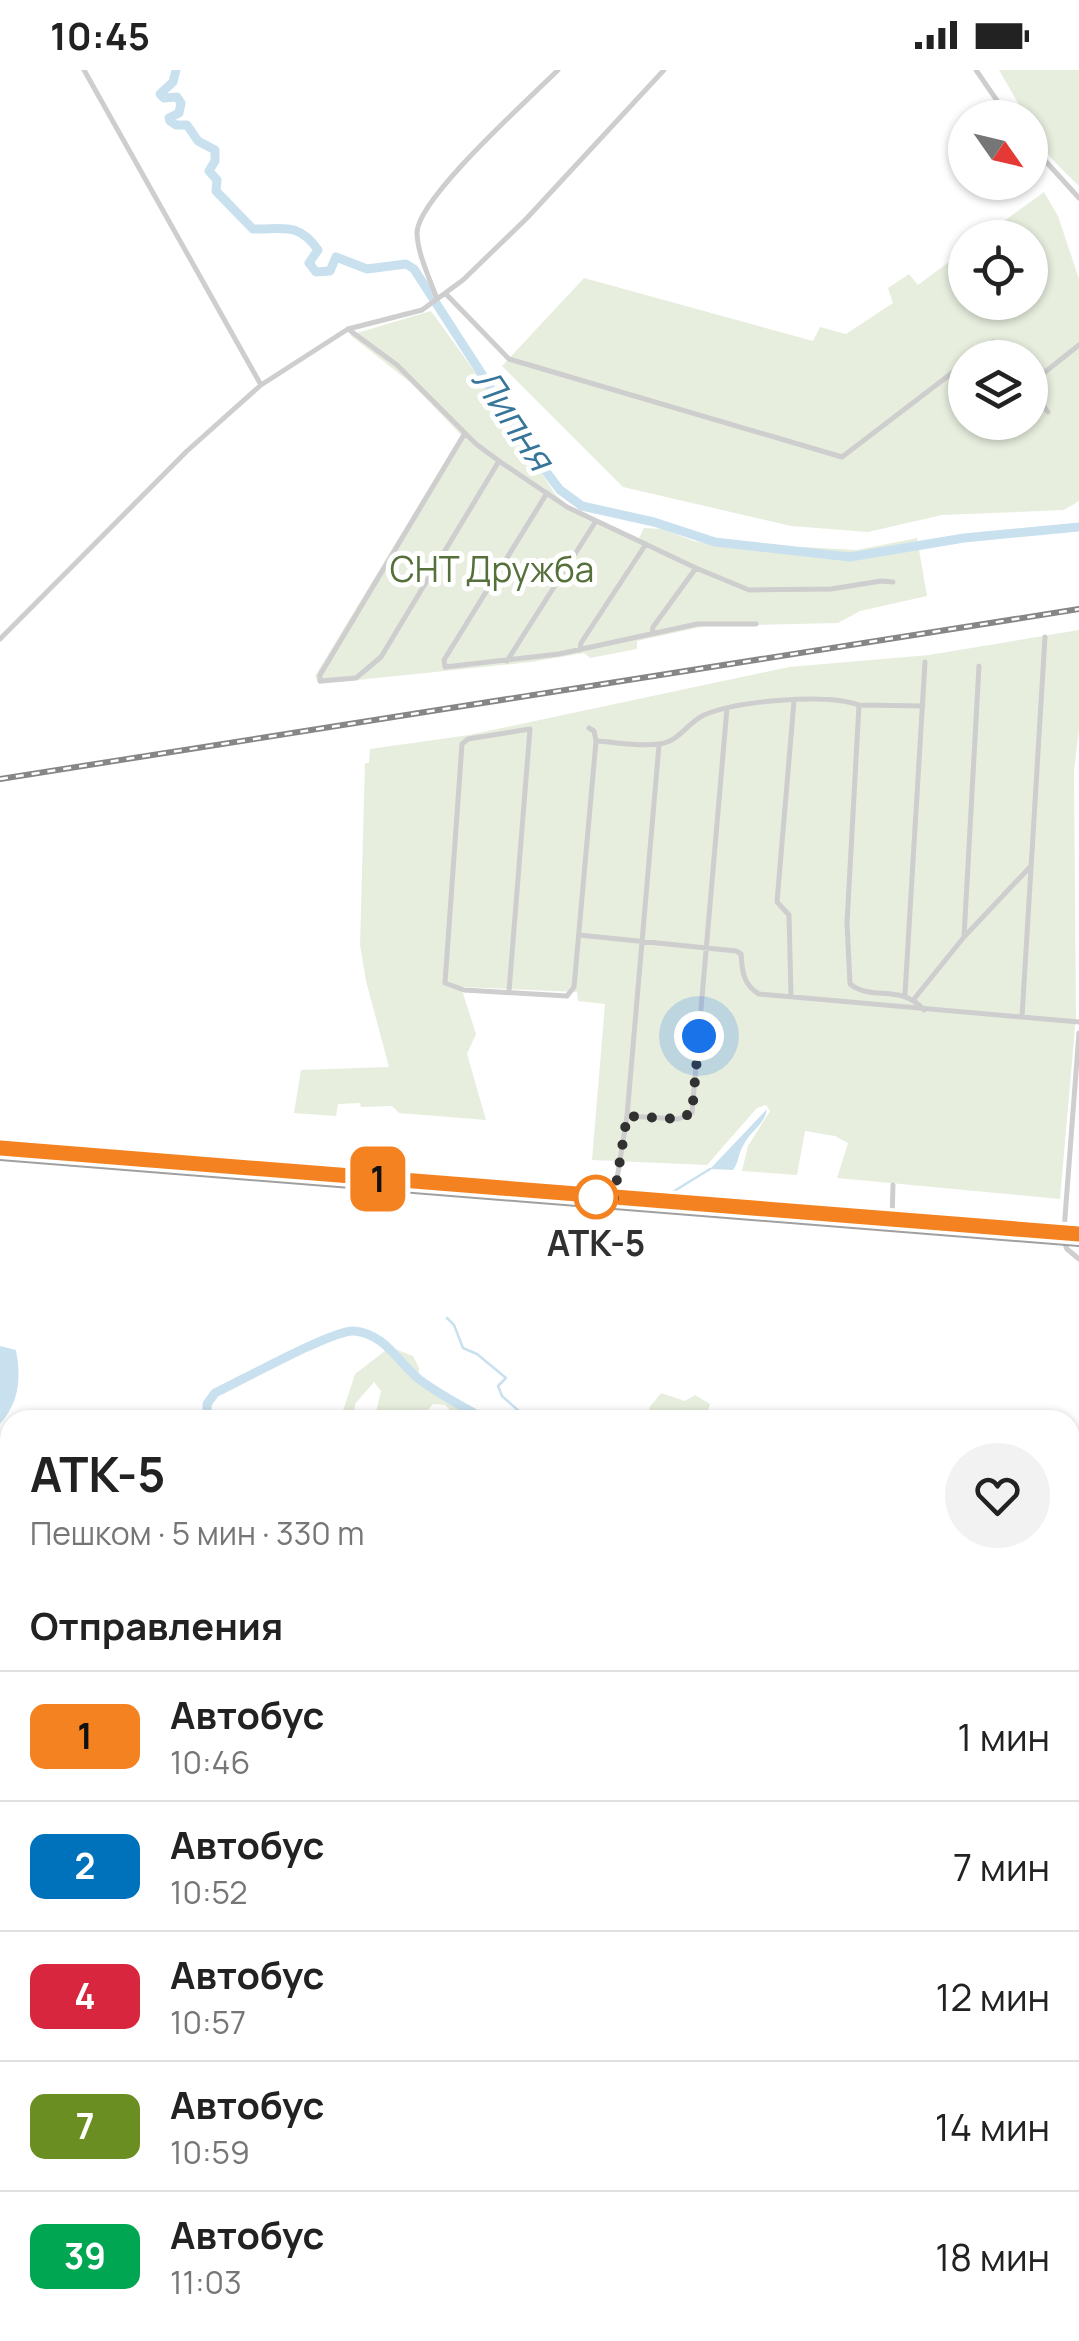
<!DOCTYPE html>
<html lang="ru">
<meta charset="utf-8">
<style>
body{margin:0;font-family:Manrope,sans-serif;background:#f2f2f2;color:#222;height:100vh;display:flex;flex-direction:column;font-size:38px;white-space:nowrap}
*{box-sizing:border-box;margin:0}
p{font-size:32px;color:#767676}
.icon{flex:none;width:55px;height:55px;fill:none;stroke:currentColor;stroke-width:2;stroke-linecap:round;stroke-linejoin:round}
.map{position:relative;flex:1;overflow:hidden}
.panel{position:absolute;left:0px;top:1340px;width:1080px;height:932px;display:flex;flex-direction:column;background:#fff;border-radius:30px 30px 0 0;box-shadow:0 2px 8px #0004}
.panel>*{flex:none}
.badge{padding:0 20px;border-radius:15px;font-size:35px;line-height:65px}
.needle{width:65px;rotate:124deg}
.buttons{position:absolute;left:948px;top:30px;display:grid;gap:20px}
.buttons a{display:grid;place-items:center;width:100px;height:100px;border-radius:50%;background:#fff;box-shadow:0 2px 8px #0004;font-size:50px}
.you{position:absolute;width:50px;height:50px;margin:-25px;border:8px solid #fff;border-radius:50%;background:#1a73e8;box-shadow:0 0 0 15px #1a73e833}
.map>.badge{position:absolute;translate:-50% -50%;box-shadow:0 0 0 5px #fff}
h2{padding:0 30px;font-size:38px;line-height:90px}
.round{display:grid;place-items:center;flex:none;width:105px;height:105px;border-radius:52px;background:#f2f2f2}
.head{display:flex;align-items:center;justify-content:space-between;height:170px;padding:0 30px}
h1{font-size:48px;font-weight:700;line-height:75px}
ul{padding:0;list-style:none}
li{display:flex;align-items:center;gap:30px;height:130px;padding:0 30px;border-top:2px solid #e0e0e0}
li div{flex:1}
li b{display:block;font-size:38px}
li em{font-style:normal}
li .badge{min-width:110px;font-weight:700;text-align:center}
.status{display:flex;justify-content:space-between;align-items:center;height:70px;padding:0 50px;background:#fff;direction:ltr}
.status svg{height:28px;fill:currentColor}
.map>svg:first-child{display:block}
.green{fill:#e7eede;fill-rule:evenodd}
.water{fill:#c9e1ef}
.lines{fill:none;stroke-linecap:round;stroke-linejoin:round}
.stream{stroke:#c9e1ef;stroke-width:2.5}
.river{stroke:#c9e1ef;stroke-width:9}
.taxiway{stroke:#c2c2c2;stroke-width:14}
.runway{stroke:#c2c2c2;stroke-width:32}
.minor{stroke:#cecece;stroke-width:5}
.tertiary{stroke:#cecece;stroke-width:6}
.trunk{stroke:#a0a0a0;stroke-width:10}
.rail-casing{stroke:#868686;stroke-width:6}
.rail{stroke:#fff;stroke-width:2.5;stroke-dasharray:8;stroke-linecap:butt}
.line-casing{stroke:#fff;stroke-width:22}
.line{stroke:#f58220;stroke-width:15}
.walk{stroke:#313131;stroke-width:10;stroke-dasharray:0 18}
.stop-dot{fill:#fff;stroke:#f58220;stroke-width:5}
.labels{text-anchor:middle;stroke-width:10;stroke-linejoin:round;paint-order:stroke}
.park-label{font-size:35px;fill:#55703a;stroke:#fff}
.stop-label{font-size:35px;font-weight:bold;fill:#313131;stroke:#fff}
.water-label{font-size:38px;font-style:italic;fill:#37769a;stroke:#fff}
</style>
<div class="status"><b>10:45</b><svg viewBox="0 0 49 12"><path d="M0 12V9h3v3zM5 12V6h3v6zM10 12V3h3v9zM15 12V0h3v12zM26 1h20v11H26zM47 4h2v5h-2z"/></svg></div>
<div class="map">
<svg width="1079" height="2271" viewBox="0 0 1079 2271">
<rect width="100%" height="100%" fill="#fff"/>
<path class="green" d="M999 0H1079V116C1060 97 1034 75 1030 48L1026 47Z
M1044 122 1058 146 1079 209V431L1064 440 942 445 868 462 791 456 623 417 502 296 584 208 813 271 820 257 846 264 893 233 888 218 909 204 918 215 965 180V232H1030V168L982 167ZM965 288H1030V352H965Z
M431 241 483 313 555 424 570 437 639 468 644 458 663 459 693 471 748 479 802 477 857 480 917 468 927 526 860 541 838 553 705 556 637 571V579L590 588 584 583 531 592 319 614 315 606 461 365 411 313 350 265Z
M1079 560V658L1074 701 1076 946 1060 1129 837 1108 848 1073 835 1066 805 1061 797 1105 742 1101 748 1076 770 1041 766 1035 757 1038 707 1095 592 1090 605 934 578 931 577 922 461 917 476 964 467 984 486 1050 399 1043 392 1036 361 1037 360 1033 338 1034 336 1046 294 1043 301 1000 389 997 366 911 360 875 365 693H369L370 679 469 665 789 597 929 585Z
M390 1277 413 1286 419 1298 418 1309 487 1350H460L445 1335 433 1334 420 1350H374L381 1321 374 1312 355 1334 354 1350H340L355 1304Z
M661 1323 685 1331 695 1325 710 1334C705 1358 676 1350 656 1350L649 1338Z
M0 1876 10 1877V2108L0 2105Z
M43 2263V2262L199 2263 196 2271H41Z
M241 2263H356L360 2271H238Z"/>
<path class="water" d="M767 1039C765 1055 750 1061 743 1076 738 1084 739 1092 733 1100L710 1099Z
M0 1276 16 1280C21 1308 20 1331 0 1354Z"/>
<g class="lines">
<path class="stream" d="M669 1128 671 1123 710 1099
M447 1248 454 1255 463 1278 477 1284 506 1308 498 1316 502 1326 529 1350
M1070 1513H1079"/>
<path class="river" d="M176 0 173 12 160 24 164 28 177 27 181 33 179 43 169 48 170 51 176 55H187L198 71 215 80V91L209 101 217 110 216 121 253 159C282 160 298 151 318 180L309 193 316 202 330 201 336 187 367 199 406 194 414 199 538 391 560 420 582 436 654 452 715 472 850 487 964 468 1079 457
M207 1350V1334L215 1323C241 1311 334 1259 354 1261 386 1264 398 1293 420 1310 440 1325 464 1337 486 1350
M0 1528 10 1530
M1070 1532 1079 1533"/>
<path class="taxiway" d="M0 2111 10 2113
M365 2262 370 2271
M35 2271 38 2262
M446 2271 449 2262"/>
<path class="runway" d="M217 2271 220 2262"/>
<path class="minor" d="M84 0 261 315
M976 0 1009 48
M1030 74 1079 128
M446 224 509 289 842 387 965 293
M437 229C430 209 417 183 417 162 419 127 529 29 558 0
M348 259 397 295 476 374 499 391 567 437 696 498 749 520 831 519 881 511 893 512
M972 288 993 272 1006 288
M1030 314 1079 275
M1030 319 1048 342
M465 363 320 605V611L356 608 381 587 499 391
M547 423 444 590 445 597 559 584 697 554H756
M652 564 653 557 696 498
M0 569 187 381 261 315 348 259 422 240 463 210 527 148 664 0
M580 580 581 573 646 474
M507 591 596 451
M859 635 923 636
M596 671C615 672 639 677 659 674 679 672 687 653 704 645 737 631 825 623 859 635L847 853 850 914C873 932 900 913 924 940
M579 865 736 881 741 884C742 900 743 915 759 924L1079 952
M964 867 979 596
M509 921 530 659 468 669 462 674 445 913 464 920 567 926 574 917 596 671 594 661 589 658
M905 924 925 592
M791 926 789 845 777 832 794 631
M914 929 964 867 1030 797
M1022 947 1045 567
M627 1046 678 1049 692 1043 727 638
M614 1128 627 1046 659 675
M892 1150 893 1115
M1064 1160 1079 963
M1064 1171 1067 1179 1079 1189
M0 1552 10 1556
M0 1649 10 1651
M1070 1826 1079 1828
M1070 2136 1079 2137"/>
<path class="tertiary" d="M1070 1773 1079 1755"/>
<path class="trunk" d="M0 1078 114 1088
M0 1086 1079 1172
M958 1154 1079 1164"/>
<g class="rail-casing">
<path id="rail" d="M0 709 1079 539"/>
</g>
<use href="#rail" class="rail"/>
</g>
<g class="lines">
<g class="line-casing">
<path id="line" d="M0 1078 1079 1164"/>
</g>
<use href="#line" class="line"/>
<path class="walk" d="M596 1127 614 1128 627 1046 678 1049 692 1043 699 966"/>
</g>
<circle class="stop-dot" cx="596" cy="1127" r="20"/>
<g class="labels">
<g class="park-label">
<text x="492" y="512">СНТ Дружба</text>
</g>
<g class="stop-label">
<text x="596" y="1186">АТК-5</text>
</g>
<g class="water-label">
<text transform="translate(513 349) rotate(56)" y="13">Липня</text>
</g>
</g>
</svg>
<div class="buttons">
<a><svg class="needle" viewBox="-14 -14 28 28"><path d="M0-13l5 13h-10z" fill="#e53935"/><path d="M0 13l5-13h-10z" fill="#767676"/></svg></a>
<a><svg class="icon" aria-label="locate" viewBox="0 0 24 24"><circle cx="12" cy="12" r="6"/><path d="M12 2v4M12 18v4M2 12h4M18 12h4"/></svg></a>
<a><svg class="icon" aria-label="layers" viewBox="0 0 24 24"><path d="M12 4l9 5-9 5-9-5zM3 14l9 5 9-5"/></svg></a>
</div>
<div class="you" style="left:699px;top:966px"></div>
<b class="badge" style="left:378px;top:1109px;background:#f58220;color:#111">1</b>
<section class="panel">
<div class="head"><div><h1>АТК-5</h1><p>Пешком · 5 мин · 330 m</p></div><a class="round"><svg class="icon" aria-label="heart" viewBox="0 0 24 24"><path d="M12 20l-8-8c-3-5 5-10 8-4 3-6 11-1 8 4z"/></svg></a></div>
<h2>Отправления</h2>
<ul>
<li><span class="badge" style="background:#f58220;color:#111">1</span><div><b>Автобус</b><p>10:46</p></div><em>1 мин</em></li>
<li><span class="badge" style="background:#0072bc;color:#fff">2</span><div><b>Автобус</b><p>10:52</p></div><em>7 мин</em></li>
<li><span class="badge" style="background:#d7263d;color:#fff">4</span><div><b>Автобус</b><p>10:57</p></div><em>12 мин</em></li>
<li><span class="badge" style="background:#6b8e23;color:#fff">7</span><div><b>Автобус</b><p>10:59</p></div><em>14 мин</em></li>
<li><span class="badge" style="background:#00a651;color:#fff">39</span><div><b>Автобус</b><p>11:03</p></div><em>18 мин</em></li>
</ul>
</section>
</div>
